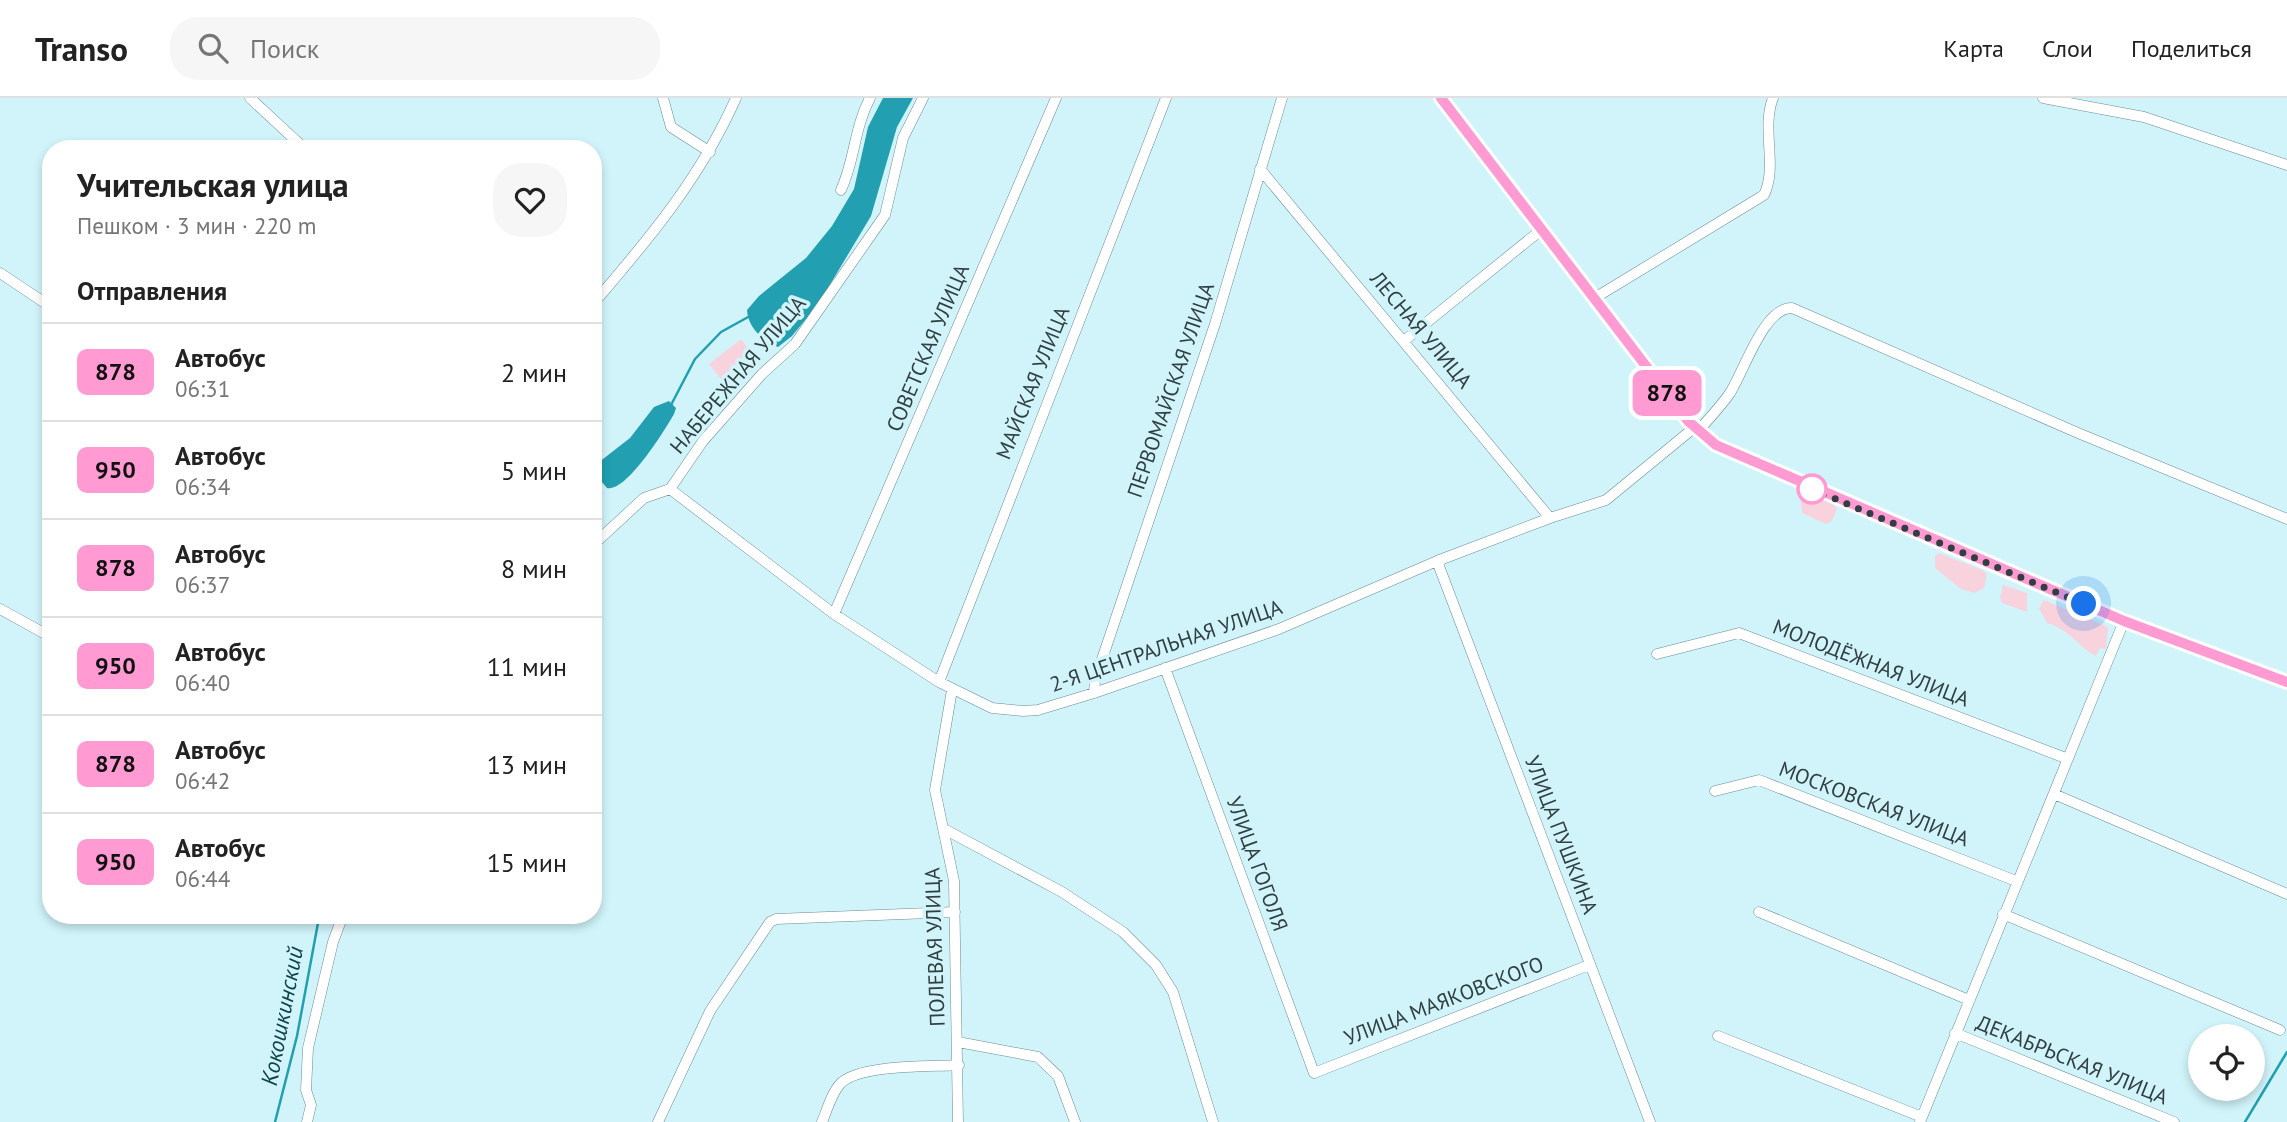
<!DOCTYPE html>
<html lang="ru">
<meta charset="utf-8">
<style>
body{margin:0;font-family:"PT Sans",sans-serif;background:#f6f6f6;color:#222;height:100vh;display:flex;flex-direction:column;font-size:26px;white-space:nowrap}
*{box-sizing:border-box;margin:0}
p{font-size:23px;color:#767676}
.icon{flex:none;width:38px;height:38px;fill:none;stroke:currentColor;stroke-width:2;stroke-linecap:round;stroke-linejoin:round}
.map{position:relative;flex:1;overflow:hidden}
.drawer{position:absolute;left:42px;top:42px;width:560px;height:784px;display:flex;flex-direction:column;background:#fff;border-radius:28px;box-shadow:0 4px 10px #0003}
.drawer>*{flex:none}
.badge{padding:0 14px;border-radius:10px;font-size:24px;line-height:46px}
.tools{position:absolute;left:2188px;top:926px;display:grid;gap:14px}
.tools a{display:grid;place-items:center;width:77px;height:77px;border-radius:50%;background:#fff;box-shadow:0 4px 10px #0003;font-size:35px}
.you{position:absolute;width:35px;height:35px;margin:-18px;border:5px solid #fff;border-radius:50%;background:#1a73e8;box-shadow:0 0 0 10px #1a73e833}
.map>.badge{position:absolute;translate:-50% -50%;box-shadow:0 0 0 4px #fff}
h2{padding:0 35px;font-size:26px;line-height:63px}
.round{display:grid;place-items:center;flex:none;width:74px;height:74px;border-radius:28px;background:#f6f6f6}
.head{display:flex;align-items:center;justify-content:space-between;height:119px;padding:0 35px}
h1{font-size:33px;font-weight:600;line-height:52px}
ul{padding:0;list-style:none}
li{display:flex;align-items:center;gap:21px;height:98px;padding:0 35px;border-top:2px solid #e0e0e0}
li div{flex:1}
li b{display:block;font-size:26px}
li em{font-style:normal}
li .badge{min-width:77px;font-weight:700;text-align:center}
header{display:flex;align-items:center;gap:42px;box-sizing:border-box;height:98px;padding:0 35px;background:#fff;border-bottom:2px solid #e0e0e0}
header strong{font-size:33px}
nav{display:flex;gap:38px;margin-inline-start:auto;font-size:24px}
.search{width:490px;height:63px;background:#f6f6f6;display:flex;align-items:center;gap:18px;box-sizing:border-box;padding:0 24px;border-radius:28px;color:#767676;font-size:26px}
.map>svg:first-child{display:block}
.green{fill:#f8d3de}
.water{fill:#229fb0}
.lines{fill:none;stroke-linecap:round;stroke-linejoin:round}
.stream{stroke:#229fb0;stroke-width:2.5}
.minor-casing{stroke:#6b8c92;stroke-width:11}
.minor{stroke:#fff;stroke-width:10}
.line-casing{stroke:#fff;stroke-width:16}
.line{stroke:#ff9ad2;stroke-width:10}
.walk{stroke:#313f42;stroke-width:7;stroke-dasharray:0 12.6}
.stop-dot{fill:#fff;stroke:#ff9ad2;stroke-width:3.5}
.labels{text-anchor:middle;stroke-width:7;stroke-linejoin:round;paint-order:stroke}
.street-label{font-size:21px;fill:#313f42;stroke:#d0f4fa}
.water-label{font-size:23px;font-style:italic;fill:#0f434a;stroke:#d0f4fa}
</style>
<header>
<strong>Transo</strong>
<div class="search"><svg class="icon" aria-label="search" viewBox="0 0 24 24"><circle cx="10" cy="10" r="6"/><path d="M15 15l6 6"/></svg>Поиск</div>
<nav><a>Карта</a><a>Слои</a><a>Поделиться</a></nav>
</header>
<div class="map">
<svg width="2287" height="1024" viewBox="0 0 2287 1024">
<rect width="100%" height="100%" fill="#d0f4fa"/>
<path class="green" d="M741 241 761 266 729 291 709 266Z
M1806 394 1834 407 1837 411 1832 423 1826 426 1802 415 1801 403Z
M1939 455 1982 472 1987 476 1984 490 1974 495 1961 491 1935 470V458Z
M2003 487 2027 495V514L2002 505 2000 500Z
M2044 502 2108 529 2106 551 2100 550 2096 558C2077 548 2069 531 2047 525L2039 510Z"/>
<path class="water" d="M883 0H913L897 29 871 118 819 205 792 238 778 249C763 243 748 230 747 212L759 198 806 160 832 128 854 91 868 29Z
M669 303 676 310 674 316C665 332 626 395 607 390L595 376 594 368 630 340 654 309Z"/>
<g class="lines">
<path class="stream" d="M671 307 695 261 721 234 750 218
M593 385 602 380
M275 1024 297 938 318 825 317 817
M2245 1024 2287 954"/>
<g class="minor-casing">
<path id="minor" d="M250 0 305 51
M663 0 671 29 710 54
M1441 0 1688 323 1716 347 2124 523 2287 584
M2043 0 2144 19 2287 67
M1260 71 1550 420
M841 92C855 62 854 30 870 0
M0 175 51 209
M1593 201 1764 97C1778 68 1761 31 1773 0
M593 206C649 141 701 79 736 0
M1405 242 1541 132
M1698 333C1709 321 1721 308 1730 295 1744 273 1764 209 1792 210L2078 335 2287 421
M670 391 834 516 939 584 992 610 1023 613 1038 612 1094 595 1279 531 1437 463 1550 420 1606 402 1695 329
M670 391 703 343 762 276 795 246 885 117 903 40 923 0
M593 447 644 400 670 391
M1437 463 1650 1024
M0 511 51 539
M834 516 1056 0
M1657 556 1739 535 2068 661
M1165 570 1314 975 1589 867
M939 584 1166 0
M952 592 935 692 954 783 958 1024
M1094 595 1095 582 1215 226 1282 0
M1715 693 1759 682 2016 783
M2054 696 2287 796
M946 732 1062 794 1123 834 1156 867 1173 894 1213 1024
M1759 814 1969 902
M2003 816 2280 932
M1955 935 2174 1024
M1718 938 1922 1019
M958 944 1038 959 1058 978 1075 1024
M307 1024 311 1007 306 992 308 950 333 844 343 817
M658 1024 710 913 770 824 776 821 955 814
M822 1024C827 1012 832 994 841 985 861 966 930 969 959 967
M1920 1024 2124 523"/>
</g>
<use href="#minor" class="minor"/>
</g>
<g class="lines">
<g class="line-casing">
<path id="line" d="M1441 0 1688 323 1716 347 2124 523 2287 584"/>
</g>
<use href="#line" class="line"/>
<path class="walk" d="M1812 391 2084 506"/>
</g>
<circle class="stop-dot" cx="1812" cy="391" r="14"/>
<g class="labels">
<g class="street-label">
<text transform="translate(1421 232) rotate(50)" y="7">ЛЕСНАЯ УЛИЦА</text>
<text transform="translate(928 250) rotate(-67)" y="7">СОВЕТСКАЯ УЛИЦА</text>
<text transform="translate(738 277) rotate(-50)" y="7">НАБЕРЕЖНАЯ УЛИЦА</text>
<text transform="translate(1033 285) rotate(-68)" y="7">МАЙСКАЯ УЛИЦА</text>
<text transform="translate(1171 292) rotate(-71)" y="7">ПЕРВОМАЙСКАЯ УЛИЦА</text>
<text transform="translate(1166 548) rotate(-19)" y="7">2-Я ЦЕНТРАЛЬНАЯ УЛИЦА</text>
<text transform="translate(1871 565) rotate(21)" y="7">МОЛОДЁЖНАЯ УЛИЦА</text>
<text transform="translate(1874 706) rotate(21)" y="7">МОСКОВСКАЯ УЛИЦА</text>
<text transform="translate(1561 737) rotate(69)" y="7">УЛИЦА ПУШКИНА</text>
<text transform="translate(1257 766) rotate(70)" y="7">УЛИЦА ГОГОЛЯ</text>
<text transform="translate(935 849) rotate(-92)" y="7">ПОЛЕВАЯ УЛИЦА</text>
<text transform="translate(1444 903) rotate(-21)" y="7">УЛИЦА МАЯКОВСКОГО</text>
<text transform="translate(2072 962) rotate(22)" y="7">ДЕКАБРЬСКАЯ УЛИЦА</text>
</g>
<g class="water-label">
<text transform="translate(282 918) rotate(-79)" y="8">Кокошкинский</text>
</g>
</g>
</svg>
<div class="tools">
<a><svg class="icon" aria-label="locate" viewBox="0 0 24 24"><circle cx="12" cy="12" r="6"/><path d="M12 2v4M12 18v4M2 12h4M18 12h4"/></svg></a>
</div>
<div class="you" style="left:2084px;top:506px"></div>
<b class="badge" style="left:1667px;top:295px;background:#ff9ad2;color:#111">878</b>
<section class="drawer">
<div class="head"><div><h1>Учительская улица</h1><p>Пешком · 3 мин · 220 m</p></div><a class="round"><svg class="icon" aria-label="heart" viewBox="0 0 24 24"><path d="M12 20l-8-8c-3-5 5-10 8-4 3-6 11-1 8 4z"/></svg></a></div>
<h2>Отправления</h2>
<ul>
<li><span class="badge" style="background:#ff9ad2;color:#111">878</span><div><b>Автобус</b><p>06:31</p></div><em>2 мин</em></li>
<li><span class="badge" style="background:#ff9ad2;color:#111">950</span><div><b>Автобус</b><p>06:34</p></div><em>5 мин</em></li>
<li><span class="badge" style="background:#ff9ad2;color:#111">878</span><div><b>Автобус</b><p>06:37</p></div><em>8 мин</em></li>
<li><span class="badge" style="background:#ff9ad2;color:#111">950</span><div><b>Автобус</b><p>06:40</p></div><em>11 мин</em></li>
<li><span class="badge" style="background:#ff9ad2;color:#111">878</span><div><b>Автобус</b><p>06:42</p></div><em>13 мин</em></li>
<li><span class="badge" style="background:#ff9ad2;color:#111">950</span><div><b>Автобус</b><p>06:44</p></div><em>15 мин</em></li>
</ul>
</section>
</div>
